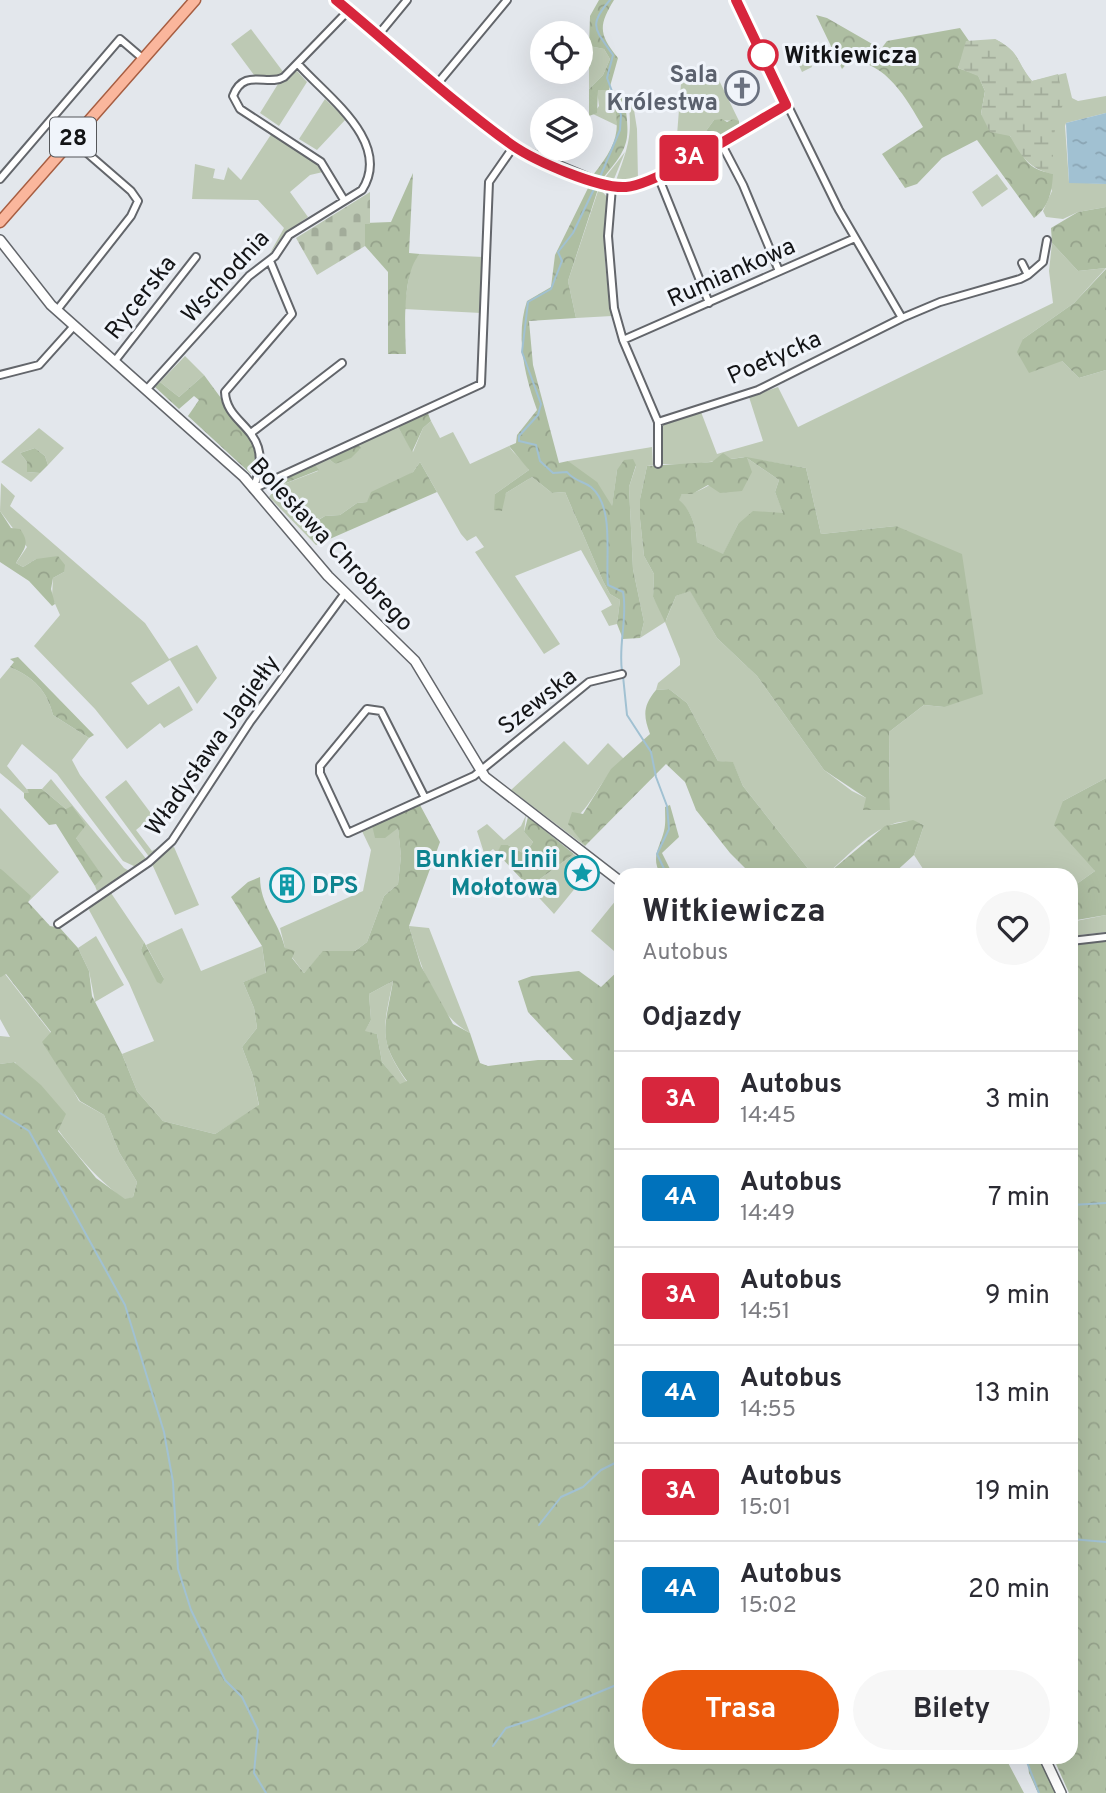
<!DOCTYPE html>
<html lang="pl">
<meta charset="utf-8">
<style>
body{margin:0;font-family:Overpass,sans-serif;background:#f7f7f7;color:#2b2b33;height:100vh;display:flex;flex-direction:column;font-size:26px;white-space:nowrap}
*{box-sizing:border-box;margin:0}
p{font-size:23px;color:#7c7c81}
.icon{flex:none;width:38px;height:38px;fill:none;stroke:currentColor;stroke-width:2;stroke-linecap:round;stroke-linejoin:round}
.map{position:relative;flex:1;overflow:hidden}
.side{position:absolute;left:614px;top:868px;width:464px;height:896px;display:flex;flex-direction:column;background:#fff;border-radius:21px;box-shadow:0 7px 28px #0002}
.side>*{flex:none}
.badge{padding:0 14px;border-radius:5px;font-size:24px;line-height:46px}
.controls{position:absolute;left:530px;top:21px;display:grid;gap:14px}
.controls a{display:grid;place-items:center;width:63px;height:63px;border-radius:50%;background:#fff;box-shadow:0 7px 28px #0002;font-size:35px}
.map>.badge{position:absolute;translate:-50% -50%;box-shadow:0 0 0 4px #fff}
h2{padding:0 28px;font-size:26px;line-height:63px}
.round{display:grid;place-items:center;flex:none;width:74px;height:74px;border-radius:37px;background:#f7f7f7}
.overview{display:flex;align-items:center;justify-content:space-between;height:119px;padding:0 28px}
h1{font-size:33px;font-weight:700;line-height:52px}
.action{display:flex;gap:14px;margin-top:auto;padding:14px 28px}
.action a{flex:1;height:80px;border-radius:42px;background:#ea580c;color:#fff;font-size:28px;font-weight:700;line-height:80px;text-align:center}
.action a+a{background:#f7f7f7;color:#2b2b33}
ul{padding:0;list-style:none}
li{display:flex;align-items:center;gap:21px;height:98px;padding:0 28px;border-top:2px solid #e1e1e2}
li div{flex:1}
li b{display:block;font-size:26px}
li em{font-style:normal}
li .badge{min-width:77px;font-weight:700;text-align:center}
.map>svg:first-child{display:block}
.green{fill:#bdc9b4}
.forest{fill:url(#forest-crowns);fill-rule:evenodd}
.wetland{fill:url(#wetland-marsh)}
.cemetery{fill:url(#cemetery-stones)}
.water{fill:url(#water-ripples)}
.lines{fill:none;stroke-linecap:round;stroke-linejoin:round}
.stream{stroke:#a1c1d2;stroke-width:2}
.street-casing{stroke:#63666b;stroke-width:10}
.secondary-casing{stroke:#63666b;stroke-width:12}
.primary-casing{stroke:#a75e42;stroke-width:13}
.street{stroke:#fff;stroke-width:6}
.secondary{stroke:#fff;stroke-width:9}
.primary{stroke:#fab69c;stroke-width:10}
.line-casing{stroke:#fff;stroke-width:16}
.line{stroke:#d7263d;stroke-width:10}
.stop-dot{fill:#fff;stroke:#d7263d;stroke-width:3.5}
.labels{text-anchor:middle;stroke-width:6;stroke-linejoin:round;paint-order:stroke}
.shield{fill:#f0f4fa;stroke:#55575a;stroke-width:2}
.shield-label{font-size:23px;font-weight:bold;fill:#131416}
.stop-label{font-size:24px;font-weight:bold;fill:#131416;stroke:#f0f4fa;text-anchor:start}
.worship-label{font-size:24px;font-weight:bold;fill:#5b616d;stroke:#f0f4fa;text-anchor:end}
.street-label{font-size:24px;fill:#131416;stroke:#f0f4fa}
.culture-label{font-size:24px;font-weight:bold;fill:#0d838f;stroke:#f0f4fa;text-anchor:end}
</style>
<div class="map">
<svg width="1106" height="1793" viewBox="0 0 1106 1793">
<defs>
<pattern id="forest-crowns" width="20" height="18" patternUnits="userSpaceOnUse" patternTransform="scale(1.75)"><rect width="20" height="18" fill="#aebea2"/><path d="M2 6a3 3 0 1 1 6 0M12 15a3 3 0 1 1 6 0" fill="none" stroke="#95a28b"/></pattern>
<pattern id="wetland-marsh" width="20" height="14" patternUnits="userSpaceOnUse" patternTransform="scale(1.75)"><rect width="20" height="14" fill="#bdc9b4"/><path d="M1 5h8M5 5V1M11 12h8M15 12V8" fill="none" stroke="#a2ac9a"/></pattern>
<pattern id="cemetery-stones" width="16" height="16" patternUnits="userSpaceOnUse" patternTransform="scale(1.75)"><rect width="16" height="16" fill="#bdc9b4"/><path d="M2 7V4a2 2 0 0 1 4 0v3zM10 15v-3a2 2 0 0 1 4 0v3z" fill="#a2ac9a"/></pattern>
<pattern id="water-ripples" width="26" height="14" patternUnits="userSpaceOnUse" patternTransform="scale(1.75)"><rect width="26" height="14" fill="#a1c1d2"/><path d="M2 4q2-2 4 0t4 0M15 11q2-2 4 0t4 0" fill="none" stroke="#8aa5b4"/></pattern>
</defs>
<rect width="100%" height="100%" fill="#e3e7ec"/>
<path class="green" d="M251 29 284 73 280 77 254 75 231 44Z
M995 39C1021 53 1015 60 1032 81L1066 73 1072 98 1078 101 1106 96V113L1066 123 1065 126 1069 182 1106 184V207L1078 212 1063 219 1046 217 1043 211 1052 191Z
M589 46 604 49 610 59 603 75 589 89Z
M804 47 812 67 802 72 793 52Z
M713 68 739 121 714 120 706 131 676 148 682 71Z
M297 71 307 82 279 126 260 113 278 84Z
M597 90H609L618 112V126L593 114 599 106Z
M628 97H632L637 129 638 181 615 184C628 146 633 138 628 97Z
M325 99 346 119 317 150 299 139Z
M272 133 317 162 323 172 310 175 290 192 308 217 286 232 269 255 284 228 258 200 192 199 195 164 215 169 213 178 224 180 228 167 241 180Z
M625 152 614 179 609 182 603 180Z
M997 174 1008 189 982 207 972 192Z
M599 188 608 198C600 236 606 278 612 316L576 318 568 281Z
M1052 243 1078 271 1106 268 1074 303 1023 339 1062 361 1079 378 1106 370V778L1063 801 1095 871 1071 888V875H927L914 855 924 825C888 808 851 854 826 875H813L743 786 733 763 718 761 687 703 669 689 656 690 658 683 680 665V659L665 622 640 638 644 622 633 569 629 487 636 466 617 470 612 507 568 461 652 447 653 465 647 466 640 499V519L644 556 654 574 653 597 666 620 676 596 690 590 717 638 757 676 824 770 852 791 890 810 889 732 924 705 944 707 896 526 821 534 806 468 747 458 779 480 775 492 784 514 738 524 723 555 697 542C697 528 690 508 678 500L682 494C705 495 728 470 745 457L687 465 662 464 663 425 701 412 717 454 763 441 749 397 778 387 798 427 1053 303 1049 271Z
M420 254 483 257 481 313 404 309 411 263Z
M185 356 204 375 179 397 160 382Z
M431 421 440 438 453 432 470 464 509 446C515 456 523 459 529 470L495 494 502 502 506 493 532 477 552 493 565 492 603 581 610 594 620 600 617 624 609 626 601 611 612 605 581 550 515 576 560 644 544 654 475 552 484 547 476 536 467 541 461 534 420 462 413 472 367 502 357 503 340 515 325 516 304 528 316 545 269 497 272 493 271 489 318 471 315 465 329 459 335 464 360 449 358 445 398 427 413 452 423 428Z
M39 428 64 448 48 465 45 456 35 448 20 453 27 462V472L40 473 31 482 1 462Z
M1 483 15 496 10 506 145 623 169 659 197 645 217 678 197 704 170 660 131 683 148 705 179 686 193 710 164 728 160 723 127 749 95 709 34 646 60 615 52 597 53 578 64 572 36 559 23 567 16 563 27 547 0 511Z
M10 667C33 677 47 690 53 715L89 738 72 760 80 775 147 860 136 867 123 861 57 774 22 744 7 766 30 793H24L0 773V679Z
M564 741 588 765 608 743 624 759C600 777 593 807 569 824L585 846 511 790Z
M51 779 124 868 131 872 97 891 95 886 102 877 76 838 66 809 42 789Z
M126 780 153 816 136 830 152 851 155 849 150 858 105 797Z
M0 808 59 872 28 902 0 868Z
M526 815 524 832 533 842 525 854 508 845H502L497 853 493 849 485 856 477 831 487 824 504 840 521 826Z
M372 825 398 827 401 856 398 884 384 896 367 942 355 951 323 952 304 973 285 948 280 928 363 891 371 850 361 829Z
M174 847 199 905 175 915 152 864 168 848Z
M574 854 590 870 554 914 529 887Z
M111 893 144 942 141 950 164 979 146 945 182 928 201 971 262 946 266 974 243 982 254 1008 257 1028 242 1047 253 1076 259 1106 215 1134 163 1121 137 1091 122 1054 154 1041 129 983 89 910 92 903Z
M621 894V942L614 951 591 931Z
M1106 915V932L1071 936V922Z
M409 926 429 928 470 1033C434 1015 420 962 409 926Z
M96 936 124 985 95 1002 89 971 78 948Z
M5 974 51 1033 65 1075 79 1101 104 1115 119 1152 137 1182 133 1197 125 1200C76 1163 46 1114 15 1062L0 1064V1036L10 1037 0 1019V978Z
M393 981C383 1029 378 1040 407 1082L400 1085 382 1062 377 1034 364 1032 371 1020 369 994Z"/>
<path class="forest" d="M599 0H614C598 26 599 35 618 58L609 90 624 96C630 140 631 145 603 178L593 175C617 145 624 128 609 90H598L597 113 589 116V89L603 75 610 59 604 49 589 46 590 16Z
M816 15 827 18 881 49 887 41 960 28 969 41 958 68 978 75 985 91 981 114C990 121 1001 127 1009 135 1027 154 1019 167 1053 174 1052 192 1049 207 1034 218L977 140 942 158 917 184 905 188 882 154 923 127C906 98 887 63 850 60L842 69Z
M722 119 727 122 733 119 739 121V124L662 170 657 159 706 131 714 120Z
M413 173 409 253 420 254C402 272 405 329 406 354H388V272L365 246V223L391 222Z
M590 184 598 189 568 281 576 318 529 321 533 365 559 463 568 461 597 482 612 506 617 470 624 460 633 459 636 465 629 487 633 569 644 622 640 638 623 639 617 624 620 600 610 594 603 581 565 492 552 493 532 477 506 493 502 511 494 510 495 494 529 470 509 446 516 443 517 435 537 410C525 377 515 336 527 301L551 287 555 255Z
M1106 207V268L1078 271 1052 243 1051 228 1078 212Z
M1106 269V370L1079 378 1062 361 1029 373 1017 352 1023 339 1074 303Z
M204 375 254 443 257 469 251 474 188 416 199 400 194 396 179 409 155 387 160 382 179 397Z
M427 411 431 421 423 428 412 452 398 427Z
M358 445 361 448 351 458 335 464 329 459Z
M35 448 45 456 48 465 40 473 27 472V462L20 453Z
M723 453 731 459 746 457 806 468 821 534 896 526 962 554 983 694 944 707 924 705 889 732 890 810H863L866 798 824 770 757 676 717 638 690 591 676 596 665 622 653 597 654 574 644 556 640 519V499L647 466 712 462ZM747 458 779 480 775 492 783 513 753 511 738 524 723 554 697 542C697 528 690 508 679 500L682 494H692L708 485 720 493 742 491 752 472Z
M420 462 437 492 316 545 304 529 325 516 340 515 357 503 367 502 371 492 413 472Z
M315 465 319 470 271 489 268 485Z
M0 511 11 528 20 529C31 544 24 549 16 563L23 567 36 559 58 556 65 565 64 572 53 578 51 589 55 604 52 606 29 581 0 562Z
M18 657 94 735 89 738 53 715C47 690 33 677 10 667L14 662 10 659Z
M669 689 687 703 718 761 733 762 743 786 813 875H752L730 853 696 810 685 782 666 764 585 846 568 824 572 812 583 814 611 769 650 734C643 715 643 706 656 690Z
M1106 778V915L1071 921V888L1095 871 1054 825 1063 801Z
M27 789H42L66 809 72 806 86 825 76 838 103 877 95 886 56 824 49 825 24 798V793H29Z
M420 805 440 842 409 926 421 966 453 1024 470 1033 480 1063 488 1066 538 1060H573L528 1012 518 981 532 976 579 971 601 987 621 968V1757H1005L1024 1793H0V1064L14 1062 41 1085 66 1114 58 1131 96 1178 125 1199 133 1197 137 1182 119 1152 104 1115 80 1101 42 1042 51 1032 6 974 0 978V868L31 896 28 902 50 926 60 928 78 948 89 971 92 996 122 1054 137 1091 163 1121 215 1134 259 1105 253 1076 242 1047 257 1028 254 1008 243 982 266 973 262 946 231 897 248 882 260 877C260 906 278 919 285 948L295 951 292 958 304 973 323 951H355L367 942 384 896 398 884 401 856 398 828 385 838H375L372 825ZM393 981C385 1030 376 1037 407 1081L400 1084 382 1062 377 1034 365 1031 371 1020 369 994Z
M670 805 679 837 662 853 673 875H661C650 858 660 847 664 831 666 823 665 815 665 807Z
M528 817 574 854 529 887 497 853 501 845H508L525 854 533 842 524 832Z
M913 820 924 825 914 855 892 875H826L885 826Z
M1106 937V1793H1069L1053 1757H1071V943Z
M144 942 164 979 161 984 157 982 141 950Z
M1027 1757H1042L1058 1793H1038L1029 1773Z"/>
<path class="wetland" d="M995 39C1022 53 1014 60 1032 81L1058 74 1064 103C1052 123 1053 151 1053 174 1029 169 1021 156 1010 136L990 132 981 114 985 91 978 76 958 68 966 41Z"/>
<path class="cemetery" d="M370 192V224H365V246L317 275 296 238Z"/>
<path class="water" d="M1106 113V184L1069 183 1066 123Z"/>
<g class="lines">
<path class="stream" d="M600 177 620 130 621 115 607 78 613 55C596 30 587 26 610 0
M595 187 573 233 558 252 562 261 551 289 528 302 522 352 541 404 538 415 519 436V441L536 445 540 461 553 473 567 472C574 481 583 481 591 487 615 507 605 557 608 585L623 592C628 617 618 644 622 671
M623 676 627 715 651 752 656 777 667 806 669 829 657 854 667 875
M0 1113 29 1131 125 1305 164 1432 173 1482 178 1569 191 1610 225 1680 242 1697 258 1730 254 1773 266 1793
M1071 1205 1106 1203
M539 1525 561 1497 583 1487 601 1470 621 1460
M1071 1539 1106 1542
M493 1746 506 1728 537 1718 621 1683
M1025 1757 1039 1793"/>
<g class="street-casing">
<path id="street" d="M336 0 514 146 612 187 640 184 786 105
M736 0 839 210 902 318 940 302 1020 279 1028 275 1022 263
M379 34 407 0
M438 83 507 0
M720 141 743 185 779 271
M658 176 709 303
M0 179 120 39 141 57
M612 187 608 236 614 308 623 340 658 422V464
M344 200 321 162 240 109 233 96C244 67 268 87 284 77L348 11
M1028 275 1043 262 1047 240
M57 310 131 216 138 201 131 191 71 139
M623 340 855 238
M114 362 196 257
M0 375 39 365 74 326
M146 390 249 276 275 256 289 235 362 190C393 142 326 96 298 64
M658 422 758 390 902 318
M251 433 342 363
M253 489 481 384 489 182 514 146
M253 489C278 428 226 428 225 392L292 314 270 261
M425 798 381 711 367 709 320 766V773L348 833 474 776 589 682 622 674
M58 924 149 862 172 841 250 722 345 593
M1071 941 1106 937"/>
</g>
<g class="secondary-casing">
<path id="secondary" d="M0 240 51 305 244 477 328 576 415 661 485 777 621 882
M1044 1757 1061 1793"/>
</g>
<g class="primary-casing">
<path id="primary" d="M0 222 195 0"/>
</g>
<use href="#street" class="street"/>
<use href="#secondary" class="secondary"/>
<use href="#primary" class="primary"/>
</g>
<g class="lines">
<g class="line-casing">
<path id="line" d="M336 0C394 48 451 101 512 145 535 161 599 189 626 187 657 185 754 123 786 105L736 0"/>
</g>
<use href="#line" class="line"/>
</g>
<defs>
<g id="church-ring" transform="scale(1.75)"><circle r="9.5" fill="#f0f4fa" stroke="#6b7280" stroke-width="1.5"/><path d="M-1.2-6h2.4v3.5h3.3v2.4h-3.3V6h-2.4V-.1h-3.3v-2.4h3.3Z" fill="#6b7280"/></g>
<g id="sight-ring" transform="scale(1.75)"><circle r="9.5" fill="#f0f4fa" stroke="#0f9aa8" stroke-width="1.5"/><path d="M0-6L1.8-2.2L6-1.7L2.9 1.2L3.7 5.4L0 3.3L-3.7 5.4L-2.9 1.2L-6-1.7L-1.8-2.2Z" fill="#0f9aa8"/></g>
<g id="building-ring" transform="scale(1.75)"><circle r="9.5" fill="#f0f4fa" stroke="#0f9aa8" stroke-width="1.5"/><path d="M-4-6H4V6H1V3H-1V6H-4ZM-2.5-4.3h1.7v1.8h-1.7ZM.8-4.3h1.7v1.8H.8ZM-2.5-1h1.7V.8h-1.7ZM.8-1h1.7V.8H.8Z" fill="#0f9aa8"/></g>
</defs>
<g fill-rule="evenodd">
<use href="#church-ring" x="742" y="88"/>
<use href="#sight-ring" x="582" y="873"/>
<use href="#building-ring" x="287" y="885"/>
</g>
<circle class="stop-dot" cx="763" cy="55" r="14"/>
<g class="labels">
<rect class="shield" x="50" y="117.5" width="46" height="39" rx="5"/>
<g class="shield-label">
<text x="73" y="145">28</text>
</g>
<g class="stop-label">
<text x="784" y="63">Witkiewicza</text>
</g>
<g class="worship-label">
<text x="718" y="82">Sala<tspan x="718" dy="28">Królestwa</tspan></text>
</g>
<g class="street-label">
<text transform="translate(731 272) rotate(-24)" y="8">Rumiankowa</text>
<text transform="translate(225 276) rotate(-47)" y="8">Wschodnia</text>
<text transform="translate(140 297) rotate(-52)" y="8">Rycerska</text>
<text transform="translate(774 357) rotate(-24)" y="8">Poetycka</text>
<text transform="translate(332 544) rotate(47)" y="8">Bolesława Chrobrego</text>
<text transform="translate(537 701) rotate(-38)" y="8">Szewska</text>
<text transform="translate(212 745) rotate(-55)" y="8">Władysława Jagiełły</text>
</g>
<g class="culture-label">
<text x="558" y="867">Bunkier Linii<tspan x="558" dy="28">Mołotowa</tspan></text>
<text x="312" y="893" text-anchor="start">DPS</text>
</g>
</g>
</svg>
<div class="controls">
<a><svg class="icon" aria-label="locate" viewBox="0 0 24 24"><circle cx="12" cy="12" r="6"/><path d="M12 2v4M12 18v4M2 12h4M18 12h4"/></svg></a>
<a><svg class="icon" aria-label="layers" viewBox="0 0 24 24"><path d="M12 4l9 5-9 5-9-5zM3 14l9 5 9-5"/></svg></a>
</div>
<b class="badge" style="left:689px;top:158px;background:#d7263d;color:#fff">3A</b>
<section class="side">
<div class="overview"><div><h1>Witkiewicza</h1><p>Autobus</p></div><a class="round"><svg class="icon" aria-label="heart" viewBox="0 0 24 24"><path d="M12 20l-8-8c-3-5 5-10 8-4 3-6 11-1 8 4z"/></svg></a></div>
<h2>Odjazdy</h2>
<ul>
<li><span class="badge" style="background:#d7263d;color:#fff">3A</span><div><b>Autobus</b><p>14:45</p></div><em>3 min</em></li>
<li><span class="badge" style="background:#0072bc;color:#fff">4A</span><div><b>Autobus</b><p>14:49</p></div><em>7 min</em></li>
<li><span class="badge" style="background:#d7263d;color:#fff">3A</span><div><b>Autobus</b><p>14:51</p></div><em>9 min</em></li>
<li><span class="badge" style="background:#0072bc;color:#fff">4A</span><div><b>Autobus</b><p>14:55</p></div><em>13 min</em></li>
<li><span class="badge" style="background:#d7263d;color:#fff">3A</span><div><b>Autobus</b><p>15:01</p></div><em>19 min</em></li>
<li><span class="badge" style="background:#0072bc;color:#fff">4A</span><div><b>Autobus</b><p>15:02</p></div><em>20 min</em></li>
</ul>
<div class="action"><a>Trasa</a><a>Bilety</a></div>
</section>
</div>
